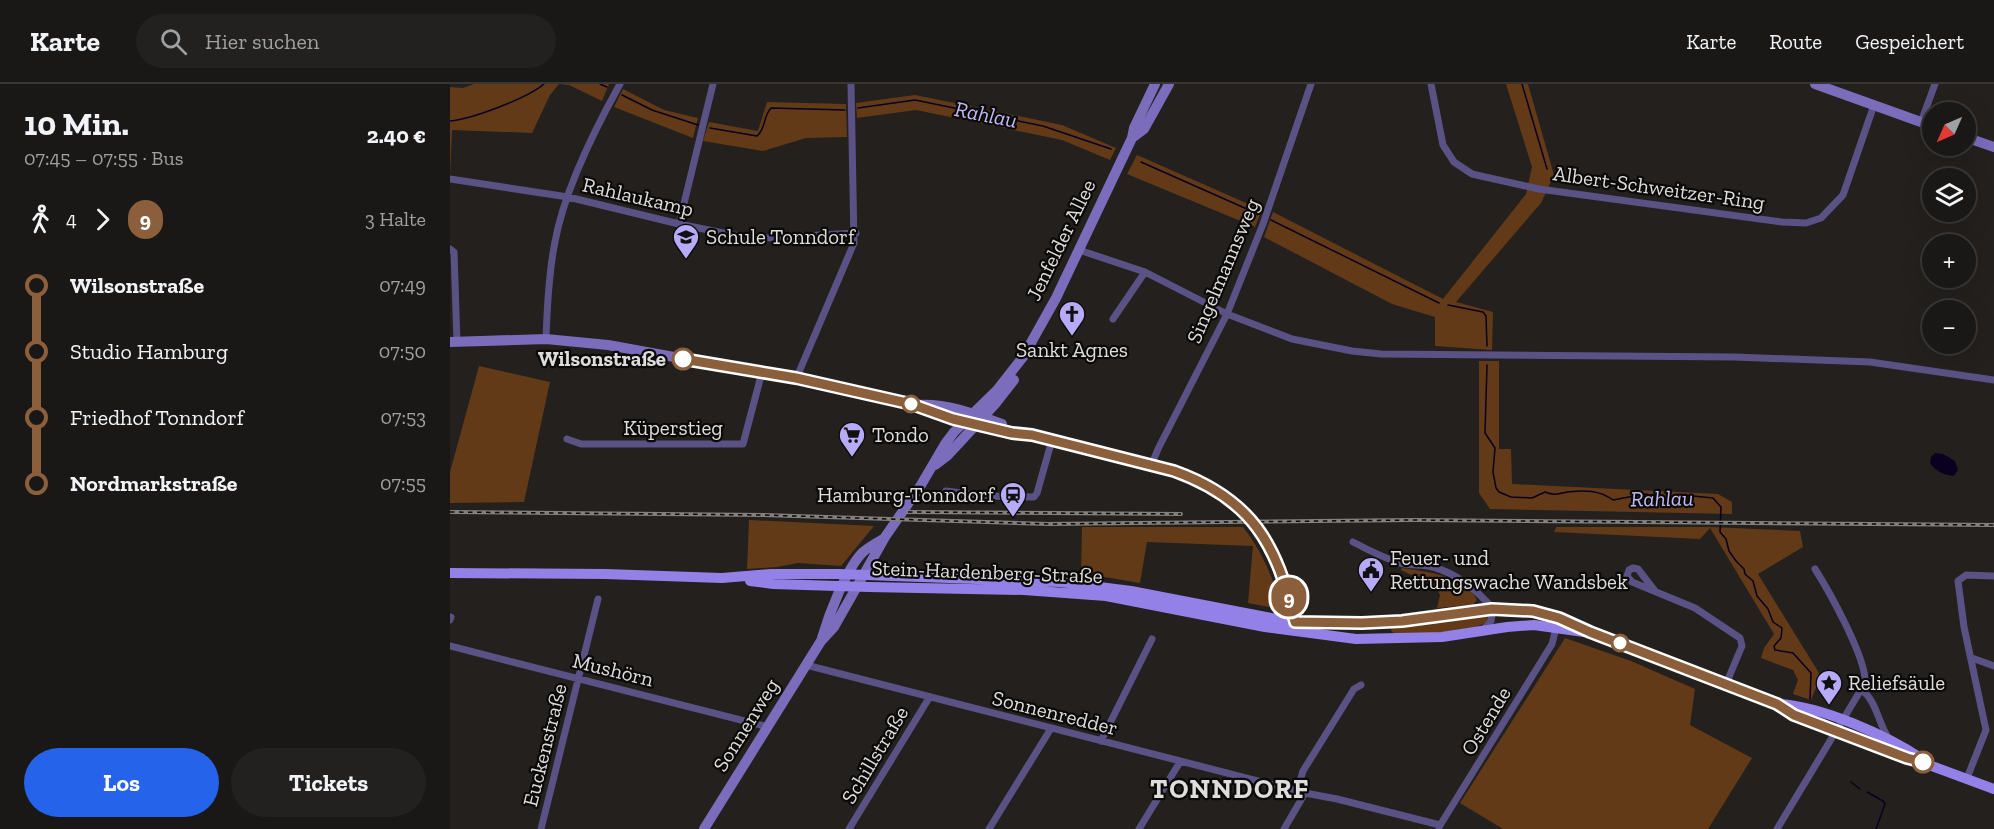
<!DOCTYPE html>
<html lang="de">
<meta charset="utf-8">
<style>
body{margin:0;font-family:"Zilla Slab",serif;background:#23211f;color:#f1f3f6;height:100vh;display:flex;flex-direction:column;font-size:22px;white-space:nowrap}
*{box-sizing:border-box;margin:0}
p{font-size:20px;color:#9fa0a1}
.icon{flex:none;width:33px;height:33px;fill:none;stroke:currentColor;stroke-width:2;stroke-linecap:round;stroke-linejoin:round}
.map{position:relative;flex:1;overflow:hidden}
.side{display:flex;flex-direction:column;background:#1a1816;width:450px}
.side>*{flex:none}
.badge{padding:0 12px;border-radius:20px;font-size:21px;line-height:39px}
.needle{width:39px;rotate:225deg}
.controls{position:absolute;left:1472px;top:18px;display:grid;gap:12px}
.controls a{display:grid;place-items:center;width:54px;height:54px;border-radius:50%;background:#1a1816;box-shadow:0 6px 24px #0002,0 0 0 2px #383735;font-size:30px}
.map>.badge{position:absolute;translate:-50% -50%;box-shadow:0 0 0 3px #fff}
.legs{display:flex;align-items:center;gap:9px;height:66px;padding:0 24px;font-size:20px}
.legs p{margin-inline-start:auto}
.headline{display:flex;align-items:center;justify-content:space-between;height:102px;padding:0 24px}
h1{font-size:33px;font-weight:700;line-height:45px}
.cta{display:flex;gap:12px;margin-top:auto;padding:12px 24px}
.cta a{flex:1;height:69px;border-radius:36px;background:#2563eb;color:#fff;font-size:24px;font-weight:700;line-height:69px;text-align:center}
.cta a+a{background:#23211f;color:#f1f3f6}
ul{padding:0 24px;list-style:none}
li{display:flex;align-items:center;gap:21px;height:66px;font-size:22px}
li i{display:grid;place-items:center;width:9px;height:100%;margin:0 8px;background:currentColor}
li i::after{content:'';width:15px;height:15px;margin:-8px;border:4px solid;border-radius:50%;background:#1a1816}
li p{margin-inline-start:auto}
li:first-child i{background:linear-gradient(#0000 50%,currentColor 0)}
li:last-child i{background:linear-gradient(currentColor 50%,#0000 0)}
header{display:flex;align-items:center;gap:36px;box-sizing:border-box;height:84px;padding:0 30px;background:#1a1816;border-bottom:2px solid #383735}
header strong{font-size:28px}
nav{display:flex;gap:33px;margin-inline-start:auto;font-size:21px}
.search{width:420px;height:54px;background:#23211f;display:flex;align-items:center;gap:15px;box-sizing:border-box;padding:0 21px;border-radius:33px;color:#9fa0a1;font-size:22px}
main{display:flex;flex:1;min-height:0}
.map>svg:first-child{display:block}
.green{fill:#623a17}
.water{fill:#0a0121}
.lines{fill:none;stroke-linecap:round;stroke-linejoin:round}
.stream{stroke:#0a0121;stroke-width:1.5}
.street{stroke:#5a5284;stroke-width:7}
.secondary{stroke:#7b6cbc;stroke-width:10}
.primary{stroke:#9481e8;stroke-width:10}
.rail-casing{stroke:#83807e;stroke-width:4}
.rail{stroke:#0b0a09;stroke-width:1.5;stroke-dasharray:4.5;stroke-linecap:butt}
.line-1-casing{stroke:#fff;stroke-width:14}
.line-1{stroke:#8b5e3c;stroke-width:9}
.stop-1-dot{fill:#fff;stroke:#8b5e3c;stroke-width:3}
.labels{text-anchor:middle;stroke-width:4.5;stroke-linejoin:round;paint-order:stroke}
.street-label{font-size:21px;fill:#dfdddb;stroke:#0b0a09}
.poi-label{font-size:21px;fill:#dfdddb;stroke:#0b0a09;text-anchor:start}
.stop-label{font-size:21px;font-weight:bold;fill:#dfdddb;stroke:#0b0a09;text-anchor:end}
.water-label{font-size:22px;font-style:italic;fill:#c2b9f8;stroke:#0b0a09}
.district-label{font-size:27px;font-weight:bold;letter-spacing:1.5px;fill:#dfdddb;stroke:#0b0a09}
</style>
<header>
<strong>Karte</strong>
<div class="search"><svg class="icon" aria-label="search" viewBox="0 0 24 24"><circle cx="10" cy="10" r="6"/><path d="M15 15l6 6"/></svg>Hier suchen</div>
<nav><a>Karte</a><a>Route</a><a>Gespeichert</a></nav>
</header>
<main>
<section class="side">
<div class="headline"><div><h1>10 Min.</h1><p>07:45 – 07:55 · Bus</p></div><b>2.40 €</b></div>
<div class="legs"><svg class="icon" aria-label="walk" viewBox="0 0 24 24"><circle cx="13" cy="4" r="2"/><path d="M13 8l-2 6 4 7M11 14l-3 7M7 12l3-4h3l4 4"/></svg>4<svg class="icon" aria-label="forward" viewBox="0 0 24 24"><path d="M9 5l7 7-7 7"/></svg><b class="badge" style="background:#8b5e3c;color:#fff">9</b><p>3 Halte</p></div>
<ul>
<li><i style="color:#8b5e3c"></i><b>Wilsonstraße</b><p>07:49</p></li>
<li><i style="color:#8b5e3c"></i><span>Studio Hamburg</span><p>07:50</p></li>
<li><i style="color:#8b5e3c"></i><span>Friedhof Tonndorf</span><p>07:53</p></li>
<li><i style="color:#8b5e3c"></i><b>Nordmarkstraße</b><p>07:55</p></li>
</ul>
<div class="cta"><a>Los</a><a>Tickets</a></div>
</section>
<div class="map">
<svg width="1544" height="745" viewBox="0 0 1544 745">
<rect width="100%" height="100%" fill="#23201e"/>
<path class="green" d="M24 0H159L152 17 119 1 109 0 100 11 82 49 2 46 0 93V3L13 4Z
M1056 0H1078L1104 91 1091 119 1006 218 1043 228 1042 266 985 262V233L942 220 814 153 823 128 993 215 1076 110 1082 83Z
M173 5 214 26 248 34 243 54 164 23Z
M465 11 612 41 666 64 660 76 612 56 466 26 407 34 406 19Z
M317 18 396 20 397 53 356 54 313 67 253 57 259 38 308 47Z
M687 71 812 126 805 143 677 90Z
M1029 277H1049V365H1061L1062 400 1268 410 1282 418V430L1040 425 1029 409Z
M29 282 100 298 74 418 0 419V388Z
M299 436 424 442 391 482 348 479 327 483 297 485Z
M632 443H793C811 466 825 495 830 525L798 519 803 462 697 458 690 499 631 489Z
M1106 443H1260L1350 447 1353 463 1308 490 1369 589 1368 599 1361 616 1343 610 1348 596 1343 586 1311 574 1314 564 1324 550 1260 444 1250 455 1104 448Z
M952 484C974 487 1017 492 1027 516L1022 521 987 524 990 511 986 503 951 486Z
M1037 529 1038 536C1028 549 968 551 950 552L942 548 940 542Z
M1115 554 1181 577 1245 605 1240 641 1302 674 1258 745H1053L1010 719Z"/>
<path class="water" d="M1485 369 1493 370 1505 377 1508 386 1504 392C1494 391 1485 387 1480 379L1481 373Z"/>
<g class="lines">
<path class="stream" d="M150 0 157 3
M1072 0 1097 85
M172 11 202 26 248 41
M408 24 465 16 593 42 661 65
M0 37C22 35 78 14 94 0
M260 44 307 52C317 43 312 34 321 24L395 26
M691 78 806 129
M821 136 989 219
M998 221 1033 228 1036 232 1037 262
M1037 281 1035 349 1045 364 1043 388 1046 404 1049 408 1061 413 1082 414 1095 408C1106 412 1106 410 1118 408 1135 406 1149 406 1163 416L1195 410 1216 414 1233 411 1263 414 1271 423 1270 448 1276 455 1279 467 1286 477 1294 485 1295 490 1303 497 1307 512 1318 525 1323 538 1332 544 1331 554 1324 562 1325 566 1343 569 1361 589 1360 615
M1401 698 1410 705
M1417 708 1433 717 1435 720 1426 745"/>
<path class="street" d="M981 0 993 61 1004 78 1022 90 1089 105 1332 138 1356 139 1371 134 1393 111 1424 21
M1471 38 1485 0
M0 95 118 113 229 140 283 151 317 154 406 149
M229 140 263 0
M0 165 4 168 7 258
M629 166 695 188 777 230 842 255 902 267 931 270 1284 273 1420 278 1544 296
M663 235 695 188
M96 255C97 225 99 187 105 158 114 107 145 45 170 0
M346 295 404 159 401 0
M117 355 131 360H293L312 288
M701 382 708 365 777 230 813 140 861 0
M496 407 535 412 584 413 587 409 602 356
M903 458C918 466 934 474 950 479 961 482 972 480 983 483 1008 490 1027 506 1043 525L1041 537 1032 547
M1205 507 1188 485 1183 484 1179 486 1177 492 1182 498 1245 524 1290 554 1292 562 1276 600
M0 536 1 533
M0 562 318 643
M1522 574 1544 582
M356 581 855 709 887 715 990 741
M1412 606C1427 618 1428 639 1439 655
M651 657 702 555
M1517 694 1536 646 1514 543 1508 497 1516 491 1544 492
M847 707 853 687 904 605 911 601
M989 743 1102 560 1106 544
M91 745 148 515
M399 745 479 614
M539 745 600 646
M689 745 730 678
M834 745 855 709
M1327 745 1415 599C1417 575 1379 507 1365 485"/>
<path class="secondary" d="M1365 0 1482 42
M1515 53 1544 63
M682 54 694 45 719 0
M0 258 96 255 158 261 346 295 461 320 474 326 503 335 562 349 582 351
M468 321C497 319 525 330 552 340
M578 349 724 388C781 407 816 441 835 500 840 514 845 529 846 544
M485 381 497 372 546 319 564 296
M372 554C379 530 396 485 413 468 419 463 426 459 433 455
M254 745 371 557 384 543 435 453 471 401 495 360 504 348 547 306 573 273 606 214 682 54 684 44 705 0"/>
<path class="primary" d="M0 489 155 490 272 494 321 490H389L610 498 681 507 821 534 858 539 936 538 1043 525H1073L1109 534 1140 548 1327 620 1344 631 1544 705
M300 497 323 500 419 503 574 506 656 512 815 543 906 555 992 553 1057 543 1084 541 1134 548
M1328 620C1371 622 1436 651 1472 675"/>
<g class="rail-casing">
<path id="rail" d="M0 428 313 431 598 440 964 436 1544 441
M458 428 731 430"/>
</g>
<use href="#rail" class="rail"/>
</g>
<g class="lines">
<g class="line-1-casing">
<path id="line-1" d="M233 275 346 294 461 320 503 335 562 349 582 351 724 387C802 415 827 460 845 538L912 539 952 537 1042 525 1083 527 1109 534 1140 548 1327 620 1344 631 1457 674 1473 678"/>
</g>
<use href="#line-1" class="line-1"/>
</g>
<defs>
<g id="school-pin" transform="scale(1.35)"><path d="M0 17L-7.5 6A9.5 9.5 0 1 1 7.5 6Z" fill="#b7abf8" stroke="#0b0a09"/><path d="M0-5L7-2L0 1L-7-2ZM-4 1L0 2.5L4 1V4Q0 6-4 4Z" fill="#111"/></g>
<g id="church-pin" transform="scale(1.35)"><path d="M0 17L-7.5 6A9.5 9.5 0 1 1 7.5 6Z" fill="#b7abf8" stroke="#0b0a09"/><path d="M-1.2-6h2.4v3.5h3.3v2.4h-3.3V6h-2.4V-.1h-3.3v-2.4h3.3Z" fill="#111"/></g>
<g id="supermarket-pin" transform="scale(1.35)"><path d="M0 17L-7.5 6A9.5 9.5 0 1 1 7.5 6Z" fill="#b7abf8" stroke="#0b0a09"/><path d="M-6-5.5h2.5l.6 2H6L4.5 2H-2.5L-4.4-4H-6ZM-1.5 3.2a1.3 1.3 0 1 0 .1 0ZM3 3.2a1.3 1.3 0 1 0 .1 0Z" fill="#111"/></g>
<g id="station-pin" transform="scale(1.35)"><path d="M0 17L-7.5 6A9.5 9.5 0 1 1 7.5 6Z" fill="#b7abf8" stroke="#0b0a09"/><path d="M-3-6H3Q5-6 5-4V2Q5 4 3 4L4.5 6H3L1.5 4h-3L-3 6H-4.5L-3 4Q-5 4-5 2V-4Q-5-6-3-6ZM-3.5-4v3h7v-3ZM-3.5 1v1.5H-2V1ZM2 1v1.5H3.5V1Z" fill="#111"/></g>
<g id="civic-pin" transform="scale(1.35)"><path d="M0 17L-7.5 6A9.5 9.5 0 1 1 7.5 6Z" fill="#b7abf8" stroke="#0b0a09"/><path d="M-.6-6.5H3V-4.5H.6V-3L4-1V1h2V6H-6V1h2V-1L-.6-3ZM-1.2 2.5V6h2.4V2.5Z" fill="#111"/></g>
<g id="sight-pin" transform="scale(1.35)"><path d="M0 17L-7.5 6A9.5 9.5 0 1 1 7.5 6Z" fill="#b7abf8" stroke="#0b0a09"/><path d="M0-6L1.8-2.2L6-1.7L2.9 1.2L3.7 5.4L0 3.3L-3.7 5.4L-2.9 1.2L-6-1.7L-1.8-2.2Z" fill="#111"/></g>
</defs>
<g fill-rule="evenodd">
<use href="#school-pin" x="236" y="153"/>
<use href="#church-pin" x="622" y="230"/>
<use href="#supermarket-pin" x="402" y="351"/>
<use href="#station-pin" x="563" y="411"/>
<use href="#civic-pin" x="921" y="486"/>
<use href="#sight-pin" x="1379" y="599"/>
</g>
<g class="stop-1-dot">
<circle cx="233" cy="275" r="10"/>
<circle cx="461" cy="320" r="8"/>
<circle cx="1170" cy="559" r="8"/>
<circle cx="1473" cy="678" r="10"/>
</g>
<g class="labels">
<g class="street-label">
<text transform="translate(1209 104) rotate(8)" y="7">Albert-Schweitzer-Ring</text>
<text transform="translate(188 113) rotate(13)" y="7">Rahlaukamp</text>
<text transform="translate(611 156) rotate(-64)" y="7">Jenfelder Allee</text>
<text transform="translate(773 187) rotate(-67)" y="7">Singelmannsweg</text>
<text x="223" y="351">Küperstieg</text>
<text transform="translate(537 488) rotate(2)" y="7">Stein-Hardenberg-Straße</text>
<text transform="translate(163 586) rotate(14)" y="7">Mushörn</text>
<text transform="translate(605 629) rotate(14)" y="7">Sonnenredder</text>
<text transform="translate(1036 637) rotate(-59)" y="7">Ostende</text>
<text transform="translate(296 641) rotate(-58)" y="7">Sonnenweg</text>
<text transform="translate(95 661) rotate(-76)" y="7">Euckenstraße</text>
<text transform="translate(425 671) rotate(-59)" y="7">Schillstraße</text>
</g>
<g class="poi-label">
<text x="256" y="160">Schule Tonndorf</text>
<text x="622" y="273" text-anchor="middle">Sankt Agnes</text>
<text x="422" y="358">Tondo</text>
<text x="544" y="418" text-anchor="end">Hamburg-Tonndorf</text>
<text x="940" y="481">Feuer- und<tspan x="940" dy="24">Rettungswache Wandsbek</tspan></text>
<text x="1398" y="606">Reliefsäule</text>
</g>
<g class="stop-label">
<text x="216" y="282">Wilsonstraße</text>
</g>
<g class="water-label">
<text transform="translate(536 30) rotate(11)" y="8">Rahlau</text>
<text transform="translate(1212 414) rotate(-1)" y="8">Rahlau</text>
</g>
<g class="district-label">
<text x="780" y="714">TONNDORF</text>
</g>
</g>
</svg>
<div class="controls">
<a><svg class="needle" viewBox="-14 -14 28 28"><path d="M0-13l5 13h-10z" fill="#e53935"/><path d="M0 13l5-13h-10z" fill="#9fa0a1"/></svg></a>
<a><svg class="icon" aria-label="layers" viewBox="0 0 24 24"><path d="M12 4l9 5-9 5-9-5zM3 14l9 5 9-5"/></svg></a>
<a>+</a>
<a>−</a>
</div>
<b class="badge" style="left:839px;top:513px;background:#8b5e3c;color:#fff">9</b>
</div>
</main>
